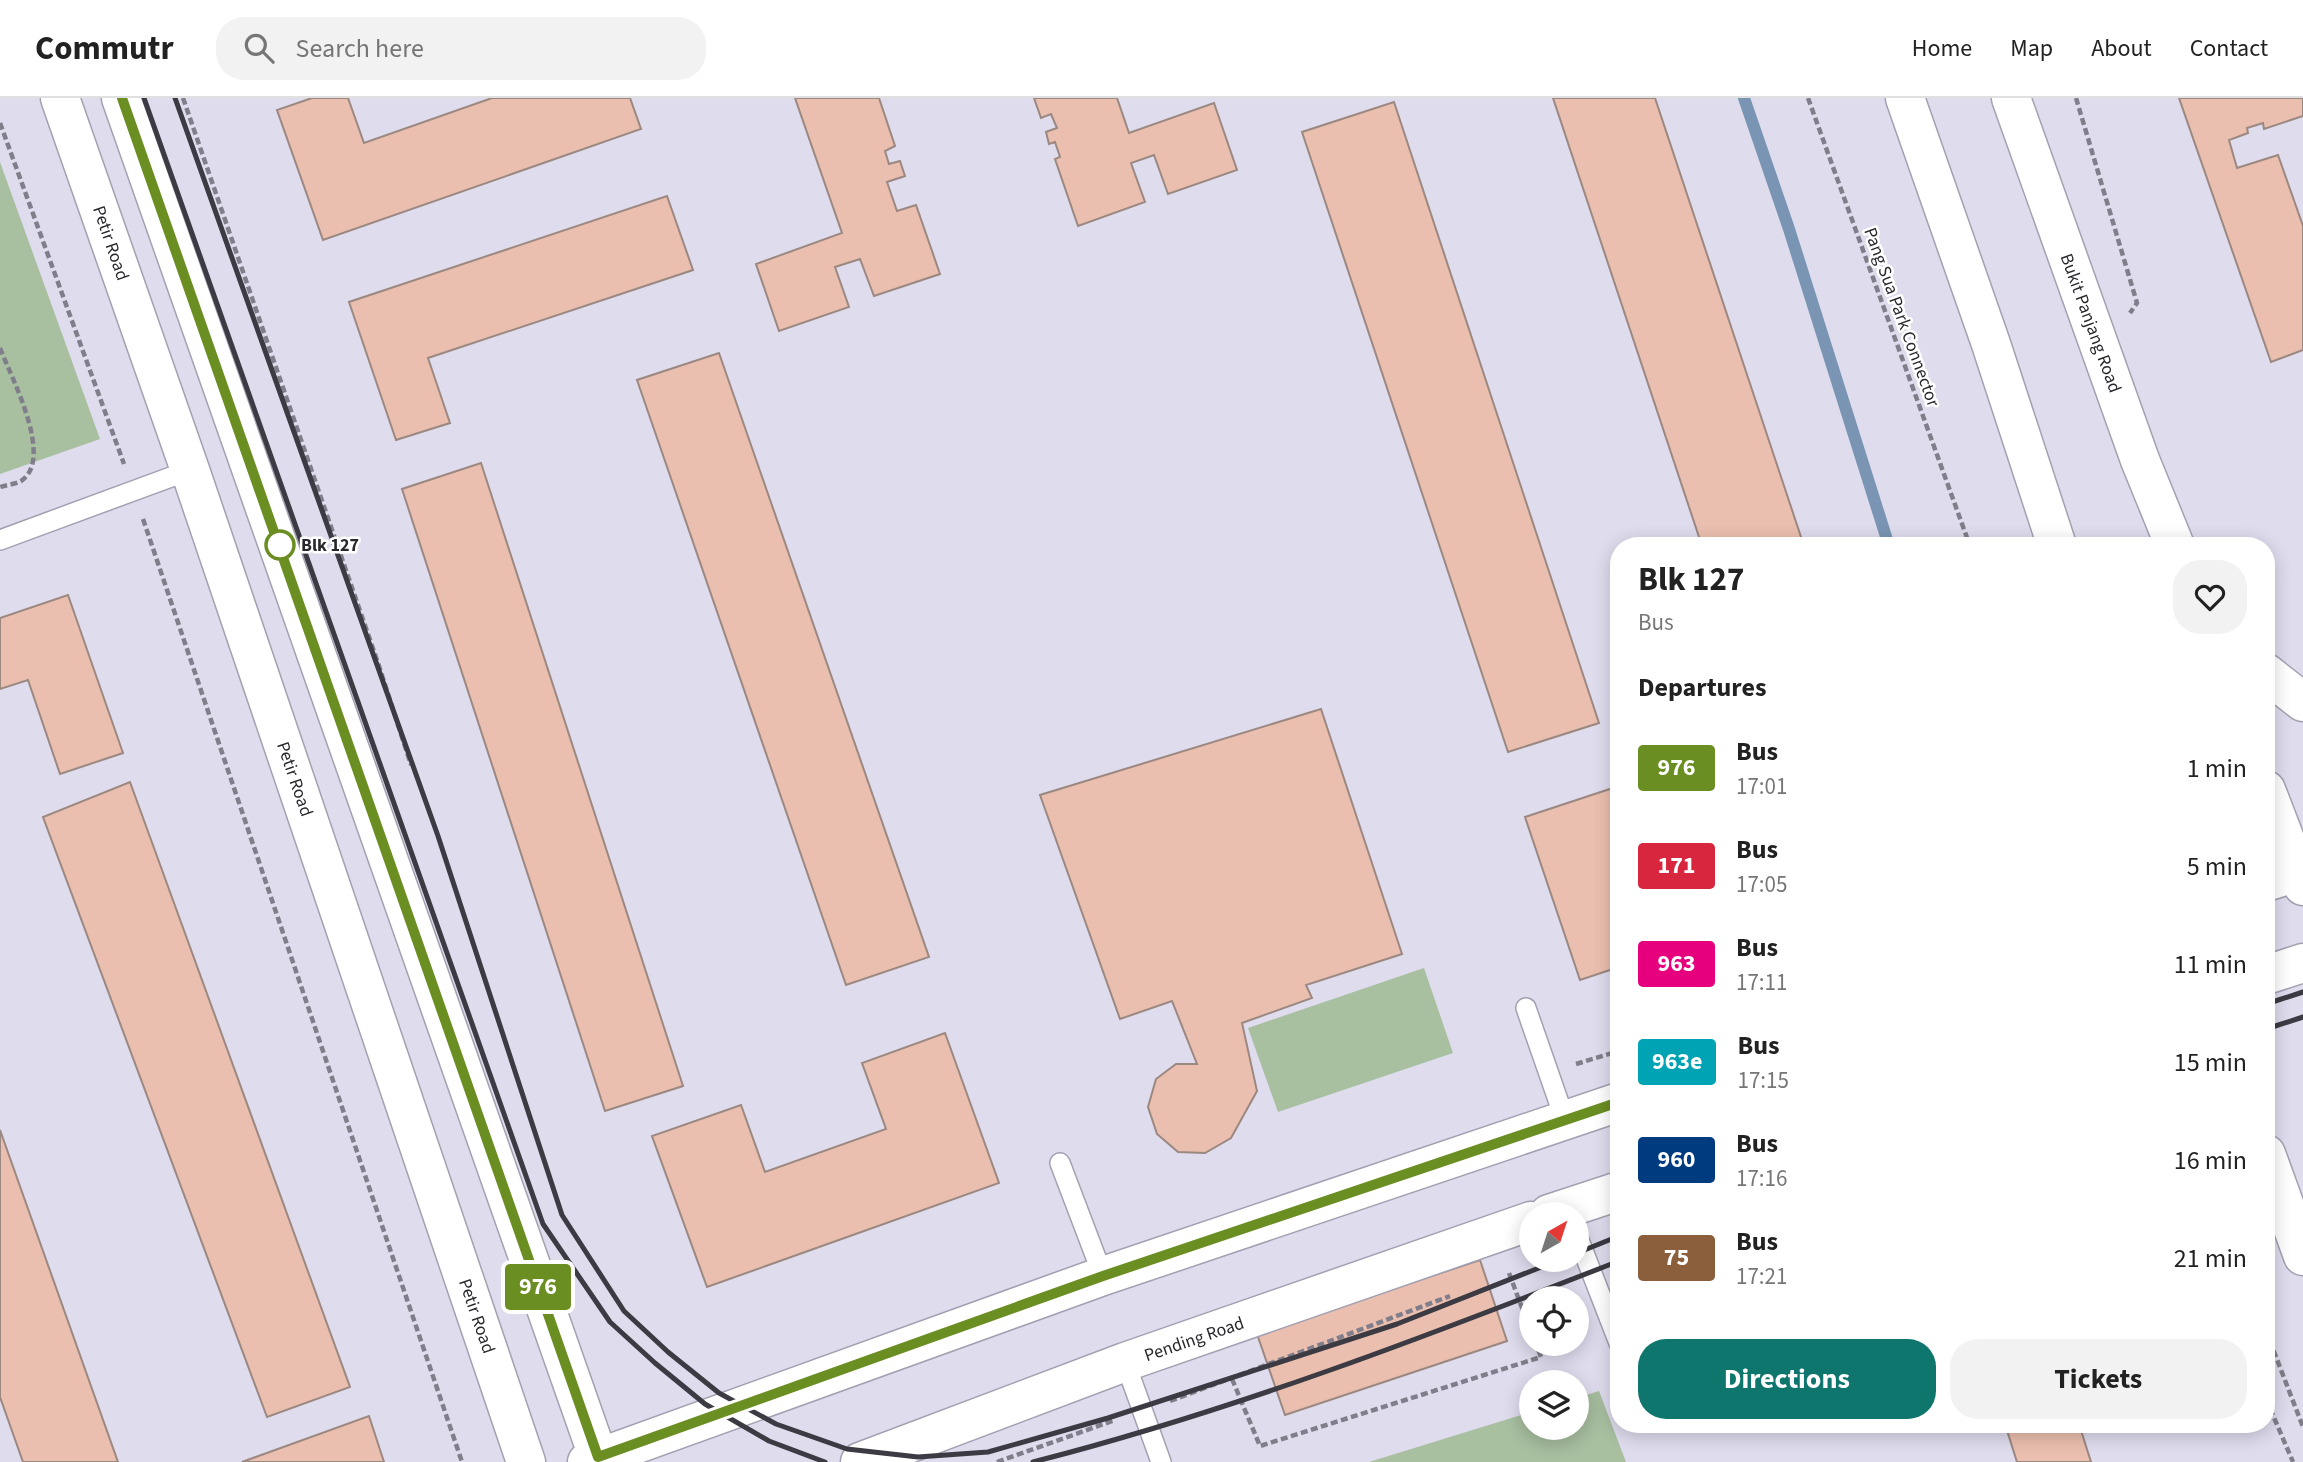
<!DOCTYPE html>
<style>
body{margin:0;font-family:"Source Sans 3",sans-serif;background:#f2f2f2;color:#222;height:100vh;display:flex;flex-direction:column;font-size:26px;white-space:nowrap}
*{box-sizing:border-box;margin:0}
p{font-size:23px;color:#767676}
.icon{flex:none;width:38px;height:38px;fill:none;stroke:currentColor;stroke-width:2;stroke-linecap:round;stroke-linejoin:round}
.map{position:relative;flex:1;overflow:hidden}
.sheet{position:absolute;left:1610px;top:439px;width:665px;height:896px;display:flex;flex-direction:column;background:#fff;border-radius:28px;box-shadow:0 4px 18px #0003}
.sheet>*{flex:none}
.badge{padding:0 14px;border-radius:5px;font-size:24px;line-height:46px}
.needle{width:46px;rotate:39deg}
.buttons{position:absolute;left:1519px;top:1104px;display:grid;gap:14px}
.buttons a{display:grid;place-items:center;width:70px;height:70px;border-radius:50%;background:#fff;box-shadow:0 4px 18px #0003;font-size:35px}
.map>.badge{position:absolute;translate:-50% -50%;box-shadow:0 0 0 4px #fff}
h2{padding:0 28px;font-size:26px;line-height:63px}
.round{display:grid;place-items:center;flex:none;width:74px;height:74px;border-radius:28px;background:#f2f2f2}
.headline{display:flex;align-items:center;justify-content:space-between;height:119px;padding:0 28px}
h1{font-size:33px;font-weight:700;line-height:52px}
.button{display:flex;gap:14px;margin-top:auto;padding:14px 28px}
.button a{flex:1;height:80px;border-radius:28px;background:#0f766e;color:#fff;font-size:28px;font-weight:700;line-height:80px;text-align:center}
.button a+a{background:#f2f2f2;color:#222}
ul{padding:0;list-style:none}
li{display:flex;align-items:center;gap:21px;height:98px;padding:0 28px}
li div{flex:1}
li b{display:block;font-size:26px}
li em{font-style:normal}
li .badge{min-width:77px;font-weight:700;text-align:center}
header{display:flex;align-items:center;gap:42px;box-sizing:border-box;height:98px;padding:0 35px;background:#fff;border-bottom:2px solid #e0e0e0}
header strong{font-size:33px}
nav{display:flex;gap:38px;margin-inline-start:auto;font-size:24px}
.search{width:490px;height:63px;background:#f2f2f2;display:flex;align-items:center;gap:18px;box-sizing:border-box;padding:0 24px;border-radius:28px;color:#767676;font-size:26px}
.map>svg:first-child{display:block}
.green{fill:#a8bfa0}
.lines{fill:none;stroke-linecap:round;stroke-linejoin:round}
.stream{stroke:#7995b3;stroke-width:12}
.building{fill:#ebbfaf;stroke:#9b8881;stroke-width:2}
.service-casing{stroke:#a3a0b1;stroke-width:22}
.secondary-casing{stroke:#a3a0b1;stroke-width:41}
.primary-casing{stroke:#a3a0b1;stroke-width:41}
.path{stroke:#807e8a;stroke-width:4.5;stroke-dasharray:7 3.5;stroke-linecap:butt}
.service{stroke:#fff;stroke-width:19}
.secondary{stroke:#fff;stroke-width:38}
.primary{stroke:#fff;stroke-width:38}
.rail{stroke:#3c3a42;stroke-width:5}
.line-casing{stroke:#fff;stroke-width:16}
.line{stroke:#6b8e23;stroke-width:10}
.stop-dot{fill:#fff;stroke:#6b8e23;stroke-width:3.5}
.labels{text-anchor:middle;stroke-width:5;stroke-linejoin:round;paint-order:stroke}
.street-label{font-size:18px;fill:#28272d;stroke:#fff}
.stop-label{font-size:18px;font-weight:bold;fill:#28272d;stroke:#fff;text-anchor:start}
</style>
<header>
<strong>Commutr</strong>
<div class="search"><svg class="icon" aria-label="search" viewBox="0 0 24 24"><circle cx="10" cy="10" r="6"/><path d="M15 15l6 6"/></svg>Search here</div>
<nav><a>Home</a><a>Map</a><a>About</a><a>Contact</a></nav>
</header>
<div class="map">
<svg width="2303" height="1364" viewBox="0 0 2303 1364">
<rect width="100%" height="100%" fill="#dfdcee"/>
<path class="green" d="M0 64 100 341 0 376Z
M1424 870 1453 955 1278 1014 1248 930Z
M1599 1293 1626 1364H1369L1531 1314V1330H1577V1300Z"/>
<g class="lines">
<path class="stream" d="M1744 0 1789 131 1889 448"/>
</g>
<path class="building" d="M312 0H348L364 45 492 0H630L641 31 323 142 277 12Z
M795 0H879L895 48 885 53 889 66 900 63 905 78 887 84 897 113 916 107 940 176 874 198 860 161 835 169 849 209 779 233 756 166 842 135Z
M1034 0H1117L1129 35 1214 5 1237 72 1168 96 1154 57 1131 65 1145 104 1078 128 1055 61 1060 59 1055 44 1049 46 1046 34 1057 30 1051 16 1041 20Z
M1553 0H1655L1804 448H1702Z
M2179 0H2303V18L2264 31 2263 25 2247 30 2248 35 2229 42 2237 70 2278 57 2303 128V252L2271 264Z
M1394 4 1599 625 1508 654 1302 34Z
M667 98 693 172 428 260 450 325 396 342 349 204Z
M719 255 929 859 846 887 637 282Z
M481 365 683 988 605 1013 402 391Z
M68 497 123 655 60 676 28 582 0 591V520Z
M1321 611 1402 856 1306 887 1312 900 1242 925 1257 993 1231 1040 1205 1055 1178 1054 1157 1036 1148 1009 1156 981 1176 966H1197L1172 903 1120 921 1040 697Z
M130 684 350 1289 267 1319 43 719Z
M1619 688V869L1580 882 1525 719Z
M945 935 999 1085 707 1189 652 1038 741 1007 765 1074 886 1031 862 965Z
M0 1032 118 1364H23L0 1299Z
M1480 1162 1507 1243 1285 1317 1257 1236Z
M369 1318 384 1364H242Z
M2005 1326H2079L2091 1364H2017Z"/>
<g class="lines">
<g class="service-casing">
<path id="service" d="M0 442 190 372
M1526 910 1565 1022
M1060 1065 1103 1178
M1577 1137 1619 1245
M1125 1264 1161 1364"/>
</g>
<g class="secondary-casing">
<path id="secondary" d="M60 0 190 372 526 1364
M121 0 600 1364
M2266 784 2303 772
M2266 877 2303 865
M1549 1116 1619 1093
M587 1364 1103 1178 1619 1004
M860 1364 1125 1264 1531 1123"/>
</g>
<g class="primary-casing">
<path id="primary" d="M1905 0 1991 246 2057 448
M2011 0 2140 362 2175 448
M2266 575 2303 604
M2266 692 2303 788
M2266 1056 2303 1158"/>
</g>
<path class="path" d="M183 0 378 565 411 667
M1808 0 1970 448
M2076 0 2137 205 2130 215
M0 25 124 366
M0 250C11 279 55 361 21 383 16 386 6 387 0 389
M143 421 462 1364
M1576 966 1619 953
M1509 1175 1531 1234
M2266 1233 2303 1329
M1232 1281 1260 1348 1541 1259 1536 1246
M2266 1301 2293 1364
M1170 1303 1450 1198
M997 1364 1115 1322"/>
<use href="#service" class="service"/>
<use href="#secondary" class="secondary"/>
<use href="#primary" class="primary"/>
<path class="rail" d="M144 0 543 1126 610 1224 655 1265 705 1306 769 1343 825 1364
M175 0 438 738 562 1117 624 1213 668 1254 719 1295 776 1326 847 1351 918 1359 988 1354 1108 1320 1397 1226 1559 1162
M2266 906 2303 894
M2266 931 2303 919
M1577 1155 1619 1138
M1033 1364C1233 1313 1427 1238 1619 1163"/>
</g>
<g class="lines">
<g class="line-casing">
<path id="line" d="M122 0 598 1359 1103 1178 1619 1004"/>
</g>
<use href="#line" class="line"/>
</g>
<circle class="stop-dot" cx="280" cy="447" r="14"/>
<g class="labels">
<g class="street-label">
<text transform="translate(111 145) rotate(71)" y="6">Petir Road</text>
<text transform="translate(1902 219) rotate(70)" y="6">Pang Sua Park Connector</text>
<text transform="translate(2091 225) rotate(70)" y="6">Bukit Panjang Road</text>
<text transform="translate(295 681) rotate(71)" y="6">Petir Road</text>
<text transform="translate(477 1218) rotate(71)" y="6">Petir Road</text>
<text transform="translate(1194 1241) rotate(-19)" y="6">Pending Road</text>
</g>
<g class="stop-label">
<text x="301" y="453">Blk 127</text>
</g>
</g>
</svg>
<div class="buttons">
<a><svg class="needle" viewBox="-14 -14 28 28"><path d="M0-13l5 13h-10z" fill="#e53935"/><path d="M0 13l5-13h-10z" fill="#767676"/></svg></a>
<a><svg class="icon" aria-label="locate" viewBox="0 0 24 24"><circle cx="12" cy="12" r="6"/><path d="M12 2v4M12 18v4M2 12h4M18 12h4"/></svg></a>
<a><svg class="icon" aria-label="layers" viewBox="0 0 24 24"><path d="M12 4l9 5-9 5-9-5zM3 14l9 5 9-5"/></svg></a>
</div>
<b class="badge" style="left:538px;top:1189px;background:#6b8e23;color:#fff">976</b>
<section class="sheet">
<div class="headline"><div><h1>Blk 127</h1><p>Bus</p></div><a class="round"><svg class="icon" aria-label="heart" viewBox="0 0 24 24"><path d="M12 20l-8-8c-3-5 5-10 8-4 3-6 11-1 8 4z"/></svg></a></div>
<h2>Departures</h2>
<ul>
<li><span class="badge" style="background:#6b8e23;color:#fff">976</span><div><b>Bus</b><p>17:01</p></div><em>1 min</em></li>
<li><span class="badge" style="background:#d7263d;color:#fff">171</span><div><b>Bus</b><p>17:05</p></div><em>5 min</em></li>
<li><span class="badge" style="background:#e6007e;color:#fff">963</span><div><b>Bus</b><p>17:11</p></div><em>11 min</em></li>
<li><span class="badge" style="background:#00a3b4;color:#fff">963e</span><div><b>Bus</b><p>17:15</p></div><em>15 min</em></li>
<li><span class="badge" style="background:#003b80;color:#fff">960</span><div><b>Bus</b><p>17:16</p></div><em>16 min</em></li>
<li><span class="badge" style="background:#8b5e3c;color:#fff">75</span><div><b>Bus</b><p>17:21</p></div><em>21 min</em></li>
</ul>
<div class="button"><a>Directions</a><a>Tickets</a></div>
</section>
</div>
